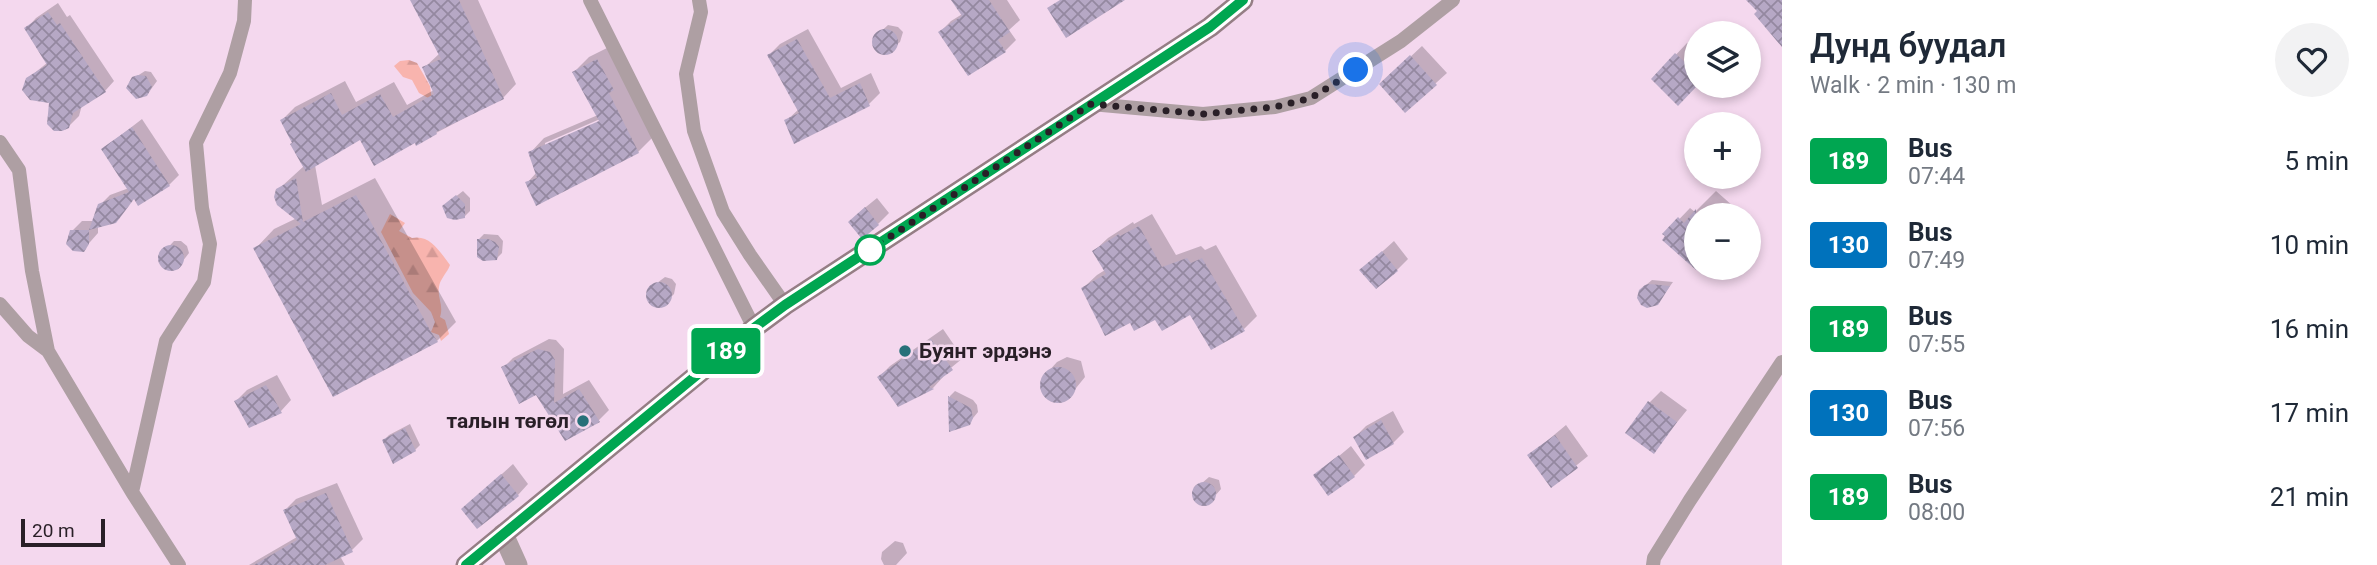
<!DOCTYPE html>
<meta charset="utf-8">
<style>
body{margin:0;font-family:Roboto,sans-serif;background:#f2f2f3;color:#1f2937;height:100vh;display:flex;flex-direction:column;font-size:26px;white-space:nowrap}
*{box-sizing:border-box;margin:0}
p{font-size:23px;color:#747a83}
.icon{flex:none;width:38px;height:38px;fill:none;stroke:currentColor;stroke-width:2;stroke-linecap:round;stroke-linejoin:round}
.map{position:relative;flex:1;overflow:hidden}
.panel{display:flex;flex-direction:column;background:#fff;width:595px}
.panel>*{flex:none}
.badge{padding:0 14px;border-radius:5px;font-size:24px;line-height:46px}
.controls{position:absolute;left:1684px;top:21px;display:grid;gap:14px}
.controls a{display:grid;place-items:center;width:77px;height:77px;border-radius:50%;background:#fff;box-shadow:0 4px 10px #0003;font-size:35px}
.scale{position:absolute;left:21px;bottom:18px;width:84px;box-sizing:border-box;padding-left:7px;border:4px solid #291f27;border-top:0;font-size:19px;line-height:24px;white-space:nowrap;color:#291f27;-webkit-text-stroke:5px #f4d8ee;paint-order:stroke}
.you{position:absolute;width:35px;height:35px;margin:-18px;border:5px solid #fff;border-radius:50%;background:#1a73e8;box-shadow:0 0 0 10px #1a73e833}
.map>.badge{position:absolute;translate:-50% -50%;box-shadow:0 0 0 4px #fff}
.round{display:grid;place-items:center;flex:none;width:74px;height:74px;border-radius:37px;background:#f2f2f3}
.head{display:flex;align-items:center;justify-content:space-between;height:119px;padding:0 28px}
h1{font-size:33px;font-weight:600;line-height:52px}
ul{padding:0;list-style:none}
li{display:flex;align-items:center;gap:21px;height:84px;padding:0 28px}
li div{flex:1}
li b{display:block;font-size:26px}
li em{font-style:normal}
li .badge{min-width:77px;font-weight:700;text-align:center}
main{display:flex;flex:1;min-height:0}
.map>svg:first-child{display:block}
.forest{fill:url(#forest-firs)}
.shadow{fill:#0003;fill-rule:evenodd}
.building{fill:url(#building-cross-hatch)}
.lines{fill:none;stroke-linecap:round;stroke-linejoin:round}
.lane{stroke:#ae9fa3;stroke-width:14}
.street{stroke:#ae9fa3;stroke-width:21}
.secondary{stroke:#957e85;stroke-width:21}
.line-casing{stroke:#fff;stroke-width:16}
.line{stroke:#00a651;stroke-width:10}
.walk{stroke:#291f27;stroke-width:7;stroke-dasharray:0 12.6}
.stop-dot{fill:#fff;stroke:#00a651;stroke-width:3.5}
.poi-dot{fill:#277079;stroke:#f4d8ee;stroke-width:2.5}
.labels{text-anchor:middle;stroke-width:5;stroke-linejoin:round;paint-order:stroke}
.poi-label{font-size:21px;font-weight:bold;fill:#291f27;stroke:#f4d8ee;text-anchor:start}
</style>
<main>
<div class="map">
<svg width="1782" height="565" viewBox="0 0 1782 565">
<defs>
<pattern id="forest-firs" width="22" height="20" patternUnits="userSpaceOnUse" patternTransform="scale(1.75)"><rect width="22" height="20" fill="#f8b4ae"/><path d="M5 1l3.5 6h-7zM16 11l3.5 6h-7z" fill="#d59a96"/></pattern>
<pattern id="building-cross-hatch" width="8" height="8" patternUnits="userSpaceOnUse" patternTransform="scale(1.75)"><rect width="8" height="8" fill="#b6a8c5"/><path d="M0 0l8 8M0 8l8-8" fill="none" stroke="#9488a0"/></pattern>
</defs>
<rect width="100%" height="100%" fill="#f4d8ee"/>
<path class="forest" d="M409 60 417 63 430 86 432 100 419 93 412 80 403 77 394 66 400 61Z
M390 214 405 223 399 231 412 238C430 234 440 252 450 265 447 273 440 279 439 287 437 298 444 305 440 317L445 320 449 334 441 341 439 335 431 332 435 322 431 312 413 293 381 232Z"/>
<path class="shadow" d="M412 0H478L516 84 503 98 436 133 415 140 361 138 315 165 322 205 375 178 456 322 437 341 256 248 274 229 297 218 281 187 304 166 282 120 295 107 345 81 356 102 394 82 407 105 434 90 424 68 440 53Z
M985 0H1007L1020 20 1009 30 1016 40 1005 51 940 32 951 21Z
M58 3 67 17 70 15 114 81 105 91 82 105 79 116 68 127 51 102 27 79 47 63 27 28 36 18Z
M888 25 898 27 903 32 900 42 888 52H879L874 43 876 36Z
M808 29 841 88 871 73 880 93 869 104 786 121 799 109 769 55 780 44Z
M1687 43 1696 52V86L1653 79Z
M613 45 653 137 638 152 527 183 537 172 530 153 544 138 598 115 574 72 589 57ZM607 116 608 119 545 147V143Z
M1422 46 1447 73 1405 111 1392 74Z
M145 71 151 72 157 81 149 92 134 78Z
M142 119 179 175 169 185 135 197 98 226V233L83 250 72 231 82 221H94L100 205 110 195 129 188 103 149Z
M463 191 470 198V211L464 217 450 201Z
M1716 191 1733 206 1725 215H1696L1668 236 1665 234 1690 208 1695 212Z
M877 198 889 213 878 224 861 211Z
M1152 214 1176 255 1201 246 1205 250 1216 245 1257 316 1244 329 1191 313 1130 321 1083 288 1097 275 1105 270 1094 251 1108 238 1133 222 1134 224Z
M484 234 498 235 503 241 502 253 496 259 478 240Z
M174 241H181L187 246 189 253 179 266 169 269 163 265 161 255Z
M1394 241 1408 259 1397 270 1373 260Z
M665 277 672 279 676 284 674 294 663 305 652 303 648 297 649 289Z
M1652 280 1673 282 1660 300 1646 285Z
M943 329 963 358 941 376 943 377 933 388 899 405 879 377 890 366Z
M549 339 556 340 564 349 563 394 589 380 609 410 599 420 566 438 537 393 503 368 513 358Z
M1067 357 1081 361 1085 377 1068 398 1058 401 1044 394 1042 384 1046 374 1057 362Z
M277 375 291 400 281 411 236 401 247 390Z
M955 391 973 400 977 405 978 412 969 423 950 429V396Z
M1661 391 1687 410 1653 452 1628 433 1650 402Z
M1393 411 1404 432 1393 443 1355 437 1366 426Z
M410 424 420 445 415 450 384 440 389 435Z
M1566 425 1588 456 1551 486 1530 455Z
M1351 446 1365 465 1354 476H1315Z
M513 464 528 484 518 495 463 509Z
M1209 477 1219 480 1221 489 1208 504H1201L1194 496V490Z
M337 483 363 539 352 550 340 556 345 565H249L297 537 285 510 296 499Z
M895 541 903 543 907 553 896 565H884L881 559 882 552Z"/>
<path class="building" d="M410 0H459L504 99 436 132 437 134 416 146 415 143 374 166 360 140 306 172 290 144 292 143 280 120 331 93 342 115 380 94 393 117 434 94 422 67 441 59Z
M951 0H989L1010 32 998 40 1006 52 968 76 938 32 962 16Z
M1060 0H1125L1066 38 1047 8Z
M1746 0H1782V47L1754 14 1757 11Z
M48 12 57 25 60 23 106 92 73 113 69 128 62 131H54L47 124 49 103 30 100 22 90 26 78 47 65 24 28Z
M872 42a13 13 0 1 1 26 0a13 13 0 1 1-26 0Z
M797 39 830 98 860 83 870 106 794 144 784 120 799 113 767 55Z
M1675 53 1696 73V87L1678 106 1651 79Z
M1410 55 1437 85 1405 113 1379 84Z
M597 59 614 90 609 93 639 153 536 206 525 182 537 178 528 152 599 121 572 72Z
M138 75 146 76 152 87 147 96 136 99 126 88 132 77Z
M132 127 170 186 138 206 134 199 116 223 89 230V244L84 252 73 251 66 244 70 230H89L98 204 129 192 101 149Z
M296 178 303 222 356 195 431 332 438 342 333 397 253 248 301 224 277 205 274 197 276 189Z
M456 195 465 204V218L455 220 447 218 442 206Z
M865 207 879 225 862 239 848 222Z
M1696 209V270L1662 240 1665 236 1662 234 1678 217 1684 223Z
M1139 226 1162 267 1187 258 1191 263 1202 258 1245 331 1211 350 1190 315 1162 331 1155 320 1134 331 1130 323 1105 336 1081 288 1106 274 1092 251 1119 234 1120 236Z
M477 239H488L495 242 499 247 497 260 483 261 477 257Z
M158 258a13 13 0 1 1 26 0a13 13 0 1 1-26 0Z
M1382 251 1398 271 1376 289 1359 270Z
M646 295a13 13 0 1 1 26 0a13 13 0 1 1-26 0Z
M1645 285 1649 284 1670 286 1658 305 1647 308 1641 305 1637 298 1639 290Z
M931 339 953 370 929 387 934 389 898 407 877 377Z
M538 349 550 352 555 360 554 403 579 389 600 422 565 441 536 395 519 404 501 367Z
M1040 385a18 18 0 1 1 36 0a18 18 0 1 1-36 0Z
M266 385 282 413 249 428 234 401Z
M948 396 971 408 973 418 970 425 949 432Z
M1648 401 1677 422 1654 454 1625 433Z
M1381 420 1394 444 1366 460 1353 437Z
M405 428 416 451 393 464 382 440Z
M1555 435 1578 468 1551 488 1527 455Z
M1339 455 1355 477 1328 496 1313 475Z
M501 474 519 496 477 529 461 509Z
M1192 494a12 12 0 1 1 24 0a12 12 0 1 1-24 0Z
M326 493 353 552 325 565H254L297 540 283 510Z"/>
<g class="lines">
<path class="lane" d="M590 0 754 328
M699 0 701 12 686 74 694 131 723 212 750 255 785 305
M1091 104 1203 114 1275 107 1311 98 1401 41 1453 0
M0 142 19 170 32 271 48 351 132 492
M0 304 28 336 48 351
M179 565 132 492 166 341 204 282 210 244 202 208 196 143 230 73 244 21 245 0
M1653 565 1654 558 1690 500 1782 362"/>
<path class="street" d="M503 534 517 565"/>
<path class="secondary" d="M466 565 754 328 785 305 1210 27 1243 0"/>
</g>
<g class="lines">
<g class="line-casing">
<path id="line" d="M466 565 754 328 785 305 1210 27 1243 0"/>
</g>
<use href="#line" class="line"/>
<path class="walk" d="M870 250 1091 104 1203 114 1275 107 1311 98 1356 70"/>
</g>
<circle class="stop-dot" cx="870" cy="250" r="14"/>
<g class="poi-dot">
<circle cx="905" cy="351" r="7"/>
<circle cx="583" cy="421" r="7"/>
</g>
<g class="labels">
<g class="poi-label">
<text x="919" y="358">Буянт эрдэнэ</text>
<text x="569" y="428" text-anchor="end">талын төгөл</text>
</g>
</g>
</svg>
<div class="controls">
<a><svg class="icon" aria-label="layers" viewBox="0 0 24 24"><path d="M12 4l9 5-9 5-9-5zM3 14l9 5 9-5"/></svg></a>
<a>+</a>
<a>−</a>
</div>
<div class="scale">20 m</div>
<div class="you" style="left:1356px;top:70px"></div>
<b class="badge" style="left:726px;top:351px;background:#00a651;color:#fff">189</b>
</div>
<section class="panel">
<div class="head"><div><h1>Дунд буудал</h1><p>Walk · 2 min · 130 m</p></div><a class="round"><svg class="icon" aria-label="heart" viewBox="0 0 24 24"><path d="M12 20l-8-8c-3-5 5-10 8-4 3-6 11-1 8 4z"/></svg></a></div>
<ul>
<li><span class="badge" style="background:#00a651;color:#fff">189</span><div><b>Bus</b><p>07:44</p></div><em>5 min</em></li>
<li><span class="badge" style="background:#0072bc;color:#fff">130</span><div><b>Bus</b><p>07:49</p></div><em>10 min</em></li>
<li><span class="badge" style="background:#00a651;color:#fff">189</span><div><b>Bus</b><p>07:55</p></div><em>16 min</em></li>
<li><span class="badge" style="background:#0072bc;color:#fff">130</span><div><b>Bus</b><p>07:56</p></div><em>17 min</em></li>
<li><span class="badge" style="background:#00a651;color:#fff">189</span><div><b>Bus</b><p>08:00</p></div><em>21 min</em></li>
</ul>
</section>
</main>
